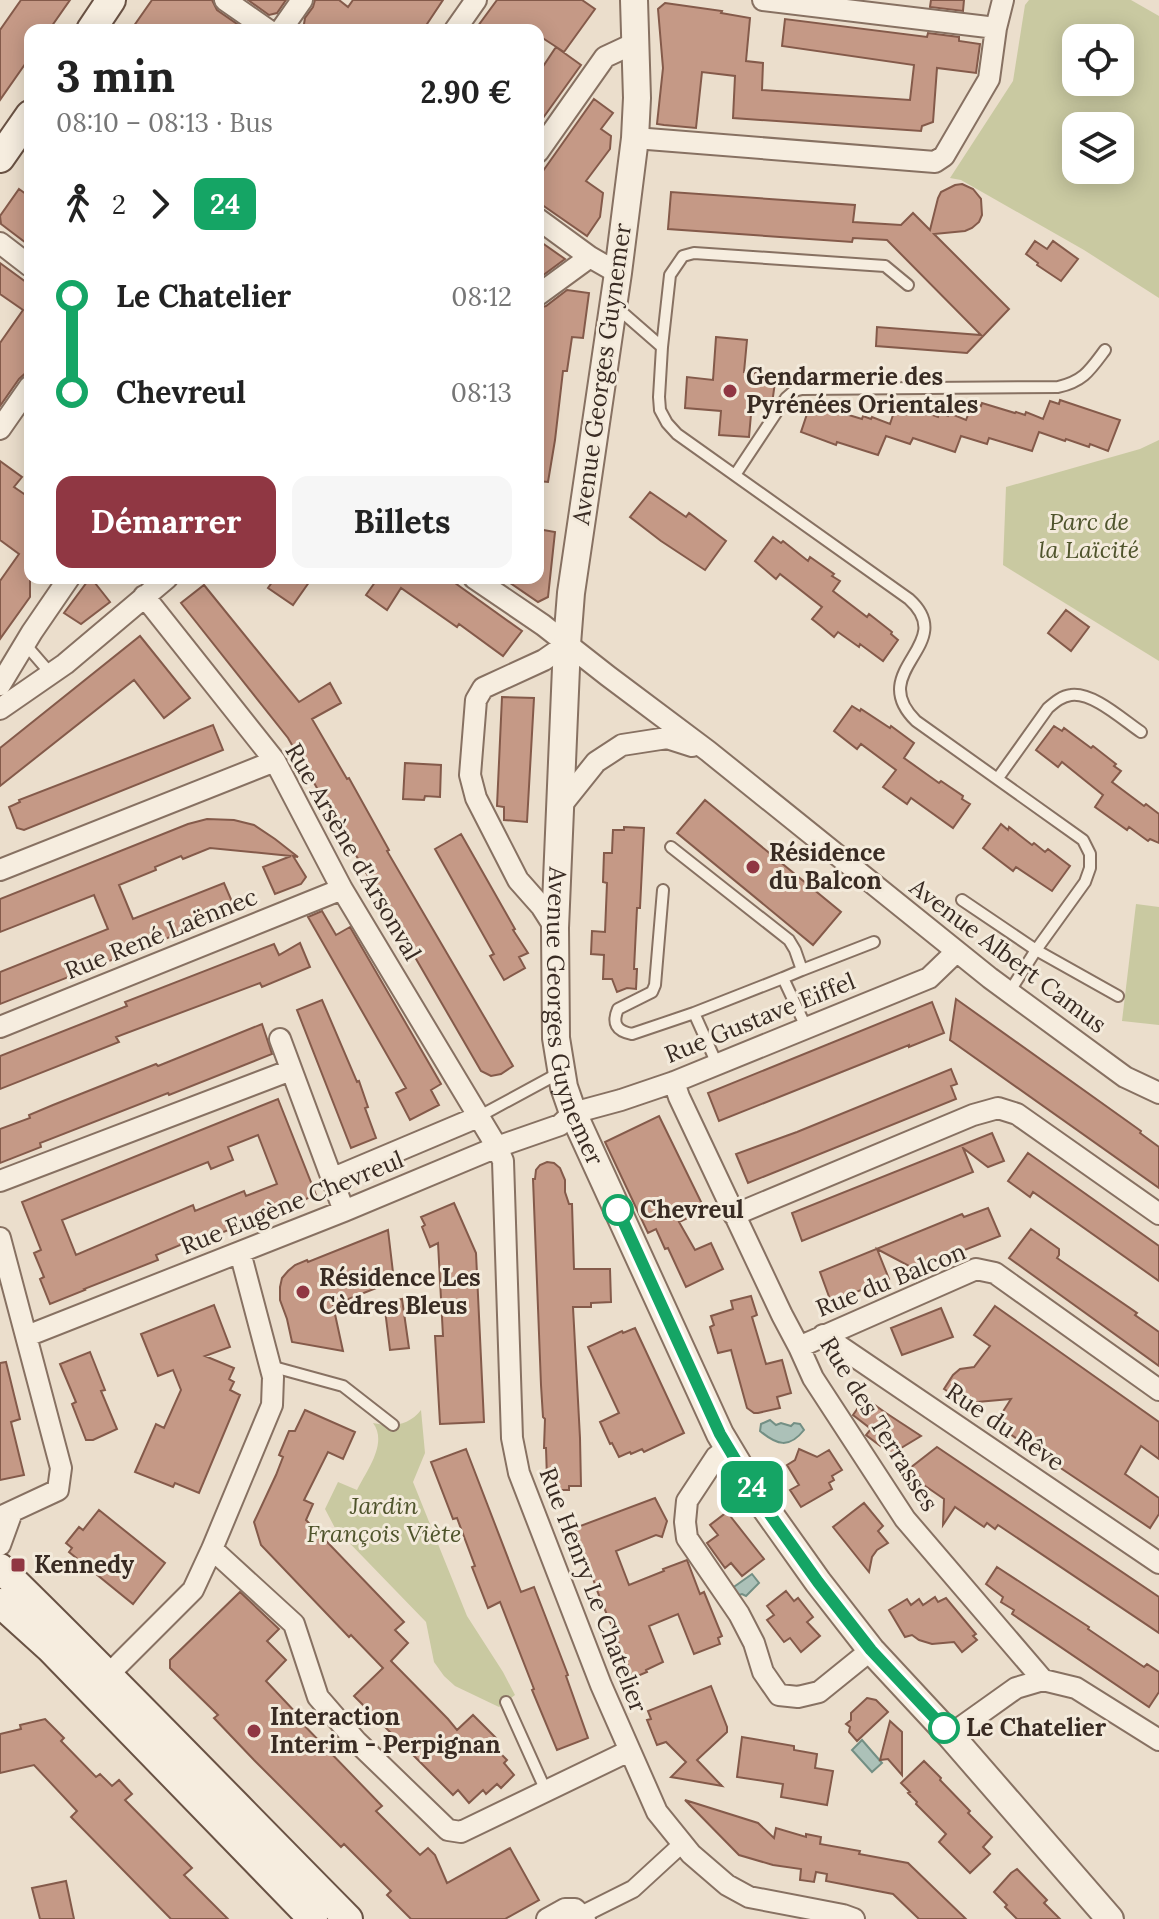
<!DOCTYPE html>
<html lang="fr">
<meta charset="utf-8">
<style>
body{margin:0;font-family:Lora,serif;background:#f6f6f6;color:#222;height:100vh;display:flex;flex-direction:column;font-size:30px;white-space:nowrap}
*{box-sizing:border-box;margin:0}
p{font-size:26px;color:#767676}
.icon{flex:none;width:44px;height:44px;fill:none;stroke:currentColor;stroke-width:2;stroke-linecap:round;stroke-linejoin:round}
.map{position:relative;flex:1;overflow:hidden}
.panel{position:absolute;left:24px;top:24px;width:520px;height:560px;display:flex;flex-direction:column;background:#fff;border-radius:16px;box-shadow:0 4px 20px #0003}
.panel>*{flex:none}
.badge{padding:0 16px;border-radius:12px;font-size:28px;line-height:52px}
.buttons{position:absolute;left:1062px;top:24px;display:grid;gap:16px}
.buttons a{display:grid;place-items:center;width:72px;height:72px;border-radius:16px;background:#fff;box-shadow:0 4px 20px #0003;font-size:40px}
.map>.badge{position:absolute;translate:-50% -50%;box-shadow:0 0 0 4px #fff}
.legs{display:flex;align-items:center;gap:12px;height:88px;padding:0 32px;font-size:26px}
.legs p{margin-inline-start:auto}
.headline{display:flex;align-items:center;justify-content:space-between;height:136px;padding:0 32px}
h1{font-size:44px;font-weight:700;line-height:60px}
.action{display:flex;gap:16px;margin-top:auto;padding:16px 32px}
.action a{flex:1;height:92px;border-radius:16px;background:#903743;color:#fff;font-size:32px;font-weight:700;line-height:92px;text-align:center}
.action a+a{background:#f6f6f6;color:#222}
ul{padding:0 32px;list-style:none}
li{display:flex;align-items:center;gap:28px;height:96px;font-size:30px}
li i{display:grid;place-items:center;width:12px;height:100%;margin:0 10px;background:currentColor}
li i::after{content:'';width:20px;height:20px;margin:-10px;border:6px solid;border-radius:50%;background:#fff}
li p{margin-inline-start:auto}
li:first-child i{background:linear-gradient(#0000 50%,currentColor 0)}
li:last-child i{background:linear-gradient(currentColor 50%,#0000 0)}
.map>svg:first-child{display:block}
.green{fill:#c9c9a1;fill-rule:evenodd}
.water{fill:#acc1b8;stroke:#738f84;stroke-width:2}
.building{fill:#c59986;stroke:#845a4a;stroke-width:2;fill-rule:evenodd}
.lines{fill:none;stroke-linecap:round;stroke-linejoin:round}
.service-casing{stroke:#877162;stroke-width:14}
.pedestrian-casing{stroke:#877162;stroke-width:20}
.minor-casing{stroke:#877162;stroke-width:24}
.tertiary-casing{stroke:#877162;stroke-width:30}
.secondary-casing{stroke:#695244;stroke-width:32}
.service{stroke:#f6eddf;stroke-width:10}
.pedestrian{stroke:#f6eddf;stroke-width:16}
.minor{stroke:#f6eddf;stroke-width:20}
.tertiary{stroke:#f6eddf;stroke-width:26}
.secondary{stroke:#f6eddf;stroke-width:28}
.line-1-casing{stroke:#fff;stroke-width:18}
.line-1{stroke:#15a565;stroke-width:12}
.poi-dot{fill:#903743;stroke:#f3eadb;stroke-width:3}
.stop-1-dot{fill:#fff;stroke:#15a565;stroke-width:4}
.labels{text-anchor:middle;stroke-width:6;stroke-linejoin:round;paint-order:stroke}
.street-label{font-size:24px;fill:#392b23;stroke:#f3eadb}
.poi-label{font-size:24px;font-weight:bold;fill:#392b23;stroke:#f3eadb;text-anchor:start}
.park-label{font-size:24px;font-style:italic;fill:#4f542c;stroke:#f3eadb}
.stop-label{font-size:24px;font-weight:bold;fill:#392b23;stroke:#f3eadb;text-anchor:start}
</style>
<div class="map">
<svg width="1159" height="1919" viewBox="0 0 1159 1919">
<rect width="100%" height="100%" fill="#ebdecc"/>
<path class="green" d="M1029 0H1131L1159 16V298L1084 250 961 180 950 178 1013 81 1025 5ZM1076 38H1120V82H1076ZM1076 126H1120V170H1076Z
M1159 440V661L1003 565 1006 487 1140 449Z
M1136 904 1159 907V1025L1122 1021Z
M421 1410 425 1453 413 1482 467 1616 503 1672 515 1695 499 1707 455 1686 444 1676 434 1662 426 1622 335 1528 325 1509 338 1482 357 1490C367 1470 388 1443 373 1423 391 1427 409 1426 421 1410Z"/>
<path class="water" d="M770 1420 776 1425 781 1423 791 1426 794 1423 800 1424 804 1430C789 1449 777 1445 760 1431L761 1424Z
M752 1574 759 1583 746 1596 742 1594 736 1596 731 1589Z
M862 1740 882 1763 872 1772 852 1750Z"/>
<path class="building" d="M21 0H70L49 30H30V57L0 100V30Z
M152 0H212L217 10 237 24 218 30H131Z
M248 0H286L277 13 269 15Z
M315 0H339L348 7 353 0H443L423 30H303L305 18 313 7Z
M497 0H582L595 9 564 52 538 35V30H475Z
M931 0H964L963 11 930 7Z
M665 3 722 11 721 13 750 18 746 61 763 63 762 90 910 100 914 65 782 46 785 19 927 37 928 33 959 37V41L980 44 976 73 937 68 933 122 922 126 921 131 733 118 735 76 702 72 696 128 664 125 657 124 663 68 658 9Z
M556 47 581 65 538 125V74Z
M594 99 613 113 601 129 611 136 610 149 586 181 603 193 600 217 587 236 538 202V178Z
M962 184 973 189 981 199 982 215 979 222 972 228 965 231 934 234 1009 309 967 353 876 346 877 327 981 335 887 240 853 238 852 242 668 229 671 192 855 205 853 222 901 225 913 213 930 230 938 198 941 192 955 185Z
M19 189 30 197V246L1 224 0 216Z
M538 240 565 259 538 279Z
M1035 241 1047 249 1053 241 1078 259 1061 281 1037 265 1038 263 1026 254Z
M0 263 30 285V369L19 379 0 406V343L23 310 0 294Z
M567 290 589 293 583 338 572 337 567 371H563L555 440 548 482 538 481V308L546 306Z
M716 337 747 340 744 372 776 375 772 404 752 403 749 437 719 435 721 411 685 408 687 377 713 380Z
M1060 400 1120 420 1108 451 1090 444 1089 447 1066 439 1065 441 1039 432 1032 451 989 438 987 444 961 436 955 452 913 438 910 444 886 436 878 455 837 442 836 445 801 432 810 405 819 408V406L862 419 863 416 871 419 872 417 890 424 896 406 903 409 904 405 938 417 939 412 948 416 949 413 966 420 973 402 981 406 982 403 1015 413 1016 412 1025 415 1026 412 1043 419 1050 401 1059 404Z
M0 461 22 477 14 487 30 498V597L0 639V581L19 554 0 540Z
M650 492 686 517 689 513 726 541 705 570 661 541 630 517Z
M538 529 555 532 548 597 538 602 503 578H538Z
M773 537 781 543 783 541 808 561 810 557 834 574 832 576 840 581 833 591 867 617 869 614 892 632 891 634 898 640 883 661 860 644 859 647 838 632 834 637 822 627 812 619 822 607 780 574 776 579 755 561Z
M90 578H91L110 602 81 624 64 613Z
M275 578H312L293 605 268 588Z
M378 578H448L522 631 503 656 459 624 457 627 401 588 387 610 366 595Z
M204 585 299 702 330 683 341 703 312 719 347 779 349 778 389 850 387 851 513 1066 501 1074 491 1076 481 1071 288 738 181 603Z
M1066 610 1089 627 1071 651 1048 633Z
M140 636 190 698 164 718 134 680 0 786V748Z
M502 697 534 698 527 822 504 820V807L497 806Z
M852 706 860 711 861 709 890 728 891 726 914 743 904 758 939 783 941 781 963 796 962 799 970 804 953 828 911 798 907 804 883 787 896 770 861 744 857 749 834 731Z
M213 725 223 750 24 830 17 828 9 807 20 802 19 800Z
M1054 726 1062 731 1064 728 1091 748 1093 746 1116 764 1114 766 1121 771 1112 782 1144 806 1146 804 1159 814V843L1150 839 1148 841 1129 827 1127 830 1095 807 1103 795 1062 762 1058 767 1036 750Z
M405 763 441 765 440 797 425 796 424 800 403 799Z
M705 800 841 912 813 945 677 833Z
M207 819 234 820 254 825 275 839 298 857 293 856 306 877 301 884 275 894 263 867 291 856 210 848 183 859 181 856 155 867 156 870 119 885 133 919 224 883 236 911 0 1004V972L108 929 94 895 0 932V899L188 824Z
M1001 824 1008 830 1009 827 1032 845 1034 843 1045 852 1048 849 1070 866 1052 891 1016 867 1013 871 983 848Z
M624 827 644 828 640 908H637L634 969H637L636 989 627 988 617 992 612 979H603L604 955 591 954 592 931 605 932 607 883 603 882 604 853H612L613 830H624Z
M461 834 515 929 513 930 528 953 519 957 525 968 504 980 490 956 494 954 435 849Z
M322 911 336 935 350 927 441 1084 431 1090 439 1105 410 1120 396 1093 406 1088 308 917Z
M300 943 310 967 262 987 260 983 116 1037 119 1042 0 1089V1056L127 1006 125 1002 274 944 279 955Z
M956 999 1141 1131 1140 1133 1159 1147V1188L950 1040Z
M322 1000 357 1082 359 1081 368 1107 365 1108 376 1138 351 1148 297 1010Z
M932 1002 944 1033 909 1047V1045L719 1121 708 1093Z
M262 1024 272 1054 169 1095 168 1093 40 1143 41 1147 0 1163V1129L30 1118 29 1115 53 1105 156 1064 158 1066Z
M951 1069 957 1084 951 1086 956 1099 748 1183 736 1154 797 1132Z
M278 1099 316 1195 206 1239 204 1235 156 1255 158 1260 84 1289 85 1290 50 1304 40 1279 44 1277 34 1253 41 1250 22 1202ZM258 1135 277 1184 246 1196 244 1191 195 1211 193 1205 76 1255 62 1220 208 1162 211 1169 233 1160 228 1147Z
M659 1116 705 1210 679 1222 695 1250 711 1243 723 1269 686 1287 668 1248 665 1249 656 1229 648 1233 605 1142Z
M992 1133 1004 1161 988 1167 963 1148 973 1172 802 1241 792 1213Z
M1028 1153 1159 1246V1281L1033 1192 1030 1197 1008 1181Z
M547 1162 554 1163 560 1168 565 1180V1192L569 1204H572L574 1269H610L611 1302 591 1303V1307H573L580 1438 581 1486H569V1490H553L552 1478 547 1479 546 1448H544L545 1419 543 1417 541 1385 533 1179H535L536 1170 540 1165Z
M454 1203 476 1253 484 1422 440 1424 435 1336H443L438 1243 430 1247 422 1227 425 1225 421 1217Z
M988 1208 1000 1236 924 1266 928 1276 877 1249 889 1279 831 1302 820 1272 962 1214 964 1217Z
M1031 1229 1059 1249V1255L1057 1258 1137 1313 1135 1315 1159 1332V1366L1009 1258Z
M388 1230 394 1281 333 1305 343 1351 292 1342 287 1319 280 1300V1287L282 1278 288 1271 295 1265 307 1260 308 1262Z
M751 1296 757 1315 752 1317 766 1364 782 1360 791 1393 777 1397 780 1408 758 1413H754L747 1408 731 1350 718 1353 710 1327 714 1325 711 1316 733 1309 731 1301Z
M402 1299 409 1348 390 1350 384 1302Z
M214 1305 230 1347 205 1356 234 1368 229 1379 234 1382 230 1390 240 1395 199 1493 175 1483 173 1487 135 1472 156 1424 164 1428 181 1390 173 1370 158 1376 141 1334Z
M995 1306 1159 1422V1459L1141 1446 1125 1474 1159 1498V1514L1150 1528 995 1424 1011 1399 966 1403 944 1389 953 1375 960 1369 974 1367 990 1346 974 1335Z
M941 1308 953 1337 902 1355 891 1328Z
M635 1328 684 1433 644 1452 642 1449 631 1454 630 1452 619 1457 612 1443 610 1444 600 1422 619 1413 588 1347 622 1331 623 1333Z
M90 1352 105 1390 101 1391 117 1429 93 1440H86L72 1404 76 1402 60 1364Z
M6 1362 20 1419 11 1422 24 1475 0 1480V1363Z
M865 1398 886 1413 921 1436 891 1454 866 1435 871 1429 853 1415Z
M305 1410 355 1432 343 1459 328 1452 304 1500 313 1504 306 1520 404 1622 395 1630 408 1643 391 1661 448 1719 457 1730 473 1715 498 1740 492 1745 507 1760 504 1763 514 1775 501 1788 497 1784 486 1794 483 1790 469 1803 458 1790 453 1795 354 1696 383 1668 351 1635 349 1637 261 1545 254 1522 276 1475 283 1457 279 1455 289 1431H295Z
M937 1447 1159 1597V1633L998 1525 995 1529 987 1523 984 1527 955 1507 943 1525 944 1499 905 1472Z
M466 1449 521 1592 534 1587 568 1675 566 1676 588 1738 557 1750 532 1690 534 1689 500 1602 488 1608 472 1567 475 1566 457 1518 453 1519 431 1462Z
M799 1449 817 1457 829 1450 842 1470 832 1476 834 1480 829 1483 832 1489 801 1507 790 1490 799 1485 787 1465 795 1460Z
M655 1498 667 1521 662 1537 656 1535 616 1551 629 1585 664 1571 663 1569 687 1560 700 1594 704 1592 722 1636 718 1638 720 1644 694 1654 678 1614 649 1626 663 1662 646 1670 647 1672 633 1678 598 1593 575 1528Z
M864 1503 883 1526 878 1531 888 1543 877 1550 872 1557 869 1572 833 1527Z
M99 1510 165 1563 133 1604 69 1552 72 1548 66 1543 79 1527 83 1530Z
M727 1512 764 1559 742 1576 731 1563 725 1568 707 1543 718 1535 710 1525Z
M997 1567 1089 1627 1088 1629 1144 1667 1147 1664 1159 1672V1692L1149 1707 1012 1614 1014 1610 1001 1602 1003 1597 986 1584Z
M786 1591 794 1601 798 1598 813 1617 807 1622 820 1636 801 1652 790 1638 784 1642 767 1620 774 1615 767 1606Z
M240 1592 279 1629 267 1641 286 1660 266 1681 299 1716 297 1718 382 1806 376 1811 420 1855 428 1848 435 1855 447 1883 510 1848 539 1900 505 1919H411L387 1895 391 1891 344 1844 341 1847 254 1760 214 1718 218 1715 170 1668V1660Z
M935 1597 938 1602 946 1598 976 1634 973 1636 977 1640 962 1652 954 1642 932 1644 919 1640 912 1635 905 1637 889 1610 907 1599 911 1605 919 1599 923 1605Z
M711 1686 727 1727V1732L697 1760 722 1786 671 1777 686 1762 666 1742 657 1745 647 1720 651 1719 648 1711Z
M867 1698 876 1700 888 1712 857 1741 849 1732 850 1727 846 1724 851 1720V1713Z
M45 1719 64 1738 61 1741 96 1777 100 1774 112 1786 119 1780 132 1794 125 1800 192 1868 184 1875 228 1919H171L71 1817 77 1811 34 1765 0 1773V1734L21 1729 20 1725Z
M890 1721 902 1732V1775L888 1759 880 1760Z
M742 1737 794 1746V1750L817 1754 815 1768 833 1771 827 1805 781 1797 783 1784 737 1777Z
M924 1761 941 1778 940 1780 970 1811 968 1813 992 1837 983 1847 990 1854 970 1873 939 1842 946 1834 916 1804 917 1802 908 1793 910 1792 901 1783Z
M685 1800 758 1823 774 1838 776 1828 806 1837V1834L821 1837 820 1844 860 1851 859 1854 908 1863 966 1919H919L893 1894 826 1881 827 1874 816 1872 814 1882 800 1880 801 1869 773 1865 739 1855Z
M1017 1869 1047 1900 1044 1903 1060 1919H1017L1005 1907 1007 1905 994 1892 1011 1873Z
M66 1881 74 1919H40L32 1888Z"/>
<g class="lines">
<g class="service-casing">
<path id="service" d="M908 285 885 266 694 253 683 256 670 275 662 347 659 397 660 410 667 423 677 434 909 599C960 645 864 670 916 721L1083 840 1090 854V868L1085 882 1036 950 1010 991
M615 306 662 347
M735 475 786 398 794 391 802 389 1058 387C1084 381 1090 370 1105 350
M25 644 51 674
M998 778 1048 708C1055 702 1062 696 1071 695 1093 692 1123 720 1141 732
M671 847 789 940 795 950 802 970 783 978
M663 890 655 985 652 992 618 1009C612 1023 616 1031 632 1034L694 1013
M962 900 1036 950 1118 996
M802 970 874 942
M717 1064 694 1013 783 978 806 1027
M478 1117 561 1072
M270 1366 343 1386 393 1425
M506 1702 546 1791"/>
</g>
<g class="pedestrian-casing">
<path id="pedestrian" d="M581 1915 633 1889 682 1844"/>
</g>
<g class="minor-casing">
<path id="minor" d="M225 0 268 30
M763 0 996 28
M281 30 302 0
M455 30 476 0
M635 138 935 162 944 156 989 79 996 28 1003 0
M538 152 605 57 635 43
M538 219 590 257 618 273
M0 243 30 266
M538 295 590 257
M0 429 30 386
M474 578 543 625 608 676 708 751 990 978 1125 1077 1159 1093
M144 596 275 761 342 889 497 1147 503 1161 512 1438 519 1473 601 1685 657 1812 691 1854 727 1885 749 1897 843 1915 854 1919
M0 685 32 632 69 578
M0 709 65 664 167 578
M560 807 596 762 622 745 667 738 692 746
M0 870 275 761
M555 928 541 906 518 880 476 798 470 775 476 700 483 688 544 660 567 644
M0 1027 342 889
M280 1039 344 1211
M674 1082 679 1097 782 1315 799 1347 813 1378 905 1519 1043 1680
M331 1179 478 1117
M0 1181 291 1070
M734 1215 973 1115 998 1108 1017 1114 1159 1214
M0 1238 61 1468 58 1490 0 1517
M823 1335 1159 1563
M27 1336 344 1211 497 1147 560 1125 573 1113 621 1100 674 1082 929 978 956 952
M799 1347 976 1269 995 1273 1159 1390
M729 1447 716 1457 687 1501 685 1522 687 1538 739 1614 754 1643 763 1672 779 1695 798 1697 819 1692 871 1650
M0 1545 12 1512
M212 1549 294 1624 318 1697 357 1742 448 1830 461 1832 629 1751
M109 1674 193 1590 212 1549 272 1405 273 1377 240 1252
M950 1735 1016 1688 1043 1680 1076 1688 1159 1740
M547 1919 565 1909H575L585 1919"/>
</g>
<g class="tertiary-casing">
<g id="tertiary">
<path id="s1" d="M634 0 637 98 635 138 618 273 571 593 567 644 555 928 556 1038 564 1087 573 1113 720 1434 759 1499 818 1582 871 1650 950 1735 1110 1919"/>
</g>
</g>
<g class="secondary-casing">
<path id="secondary" d="M91 30 111 0
M0 158 30 115
M0 1568C118 1683 232 1802 348 1919
M0 1603 50 1648 313 1919"/>
</g>
<use href="#service" class="service"/>
<use href="#pedestrian" class="pedestrian"/>
<use href="#minor" class="minor"/>
<use href="#tertiary" class="tertiary"/>
<use href="#secondary" class="secondary"/>
</g>
<g class="lines">
<g class="line-1-casing">
<path id="line-1" d="M618 1210 720 1434 759 1499 818 1582 871 1650 944 1728"/>
</g>
<use href="#line-1" class="line-1"/>
</g>
<g class="poi-dot">
<circle cx="730" cy="391" r="8"/>
<circle cx="753" cy="867" r="8"/>
<circle cx="303" cy="1292" r="8"/>
<rect x="10" y="1557" width="16" height="16" rx="4"/>
<circle cx="254" cy="1731" r="8"/>
</g>
<g class="stop-1-dot">
<circle cx="618" cy="1210" r="14"/>
<circle cx="944" cy="1728" r="14"/>
</g>
<g class="labels">
<g class="street-label">
<text transform="translate(602 374) rotate(-82)" y="8">Avenue Georges Guynemer</text>
<text transform="translate(353 852) rotate(60)" y="8">Rue Arsène d'Arsonval</text>
<text transform="translate(161 934) rotate(-22)" y="8">Rue René Laënnec</text>
<text transform="translate(1008 956) rotate(37)" y="8">Avenue Albert Camus</text>
<text dy="8" stroke="none"><textPath href="#s1" startOffset="1024">Avenue Georges Guynemer</textPath></text>
<text transform="translate(760 1018) rotate(-22)" y="8">Rue Gustave Eiffel</text>
<text transform="translate(292 1203) rotate(-22)" y="8">Rue Eugène Chevreul</text>
<text transform="translate(891 1280) rotate(-22)" y="8">Rue du Balcon</text>
<text transform="translate(879 1424) rotate(58)" y="8">Rue des Terrasses</text>
<text transform="translate(1005 1427) rotate(34)" y="8">Rue du Rêve</text>
<text transform="translate(593 1590) rotate(69)" y="8">Rue Henry Le Chatelier</text>
</g>
<g class="poi-label">
<text x="746" y="385">Gendarmerie des<tspan x="746" dy="28">Pyrénées Orientales</tspan></text>
<text x="769" y="861">Résidence<tspan x="769" dy="28">du Balcon</tspan></text>
<text x="319" y="1286">Résidence Les<tspan x="319" dy="28">Cèdres Bleus</tspan></text>
<text x="34" y="1573">Kennedy</text>
<text x="270" y="1725">Interaction<tspan x="270" dy="28">Interim - Perpignan</tspan></text>
</g>
<g class="park-label">
<text x="1089" y="530">Parc de<tspan x="1089" dy="28">la Laïcité</tspan></text>
<text x="384" y="1514">Jardin<tspan x="384" dy="28">François Viète</tspan></text>
</g>
<g class="stop-label">
<text x="640" y="1218">Chevreul</text>
<text x="966" y="1736">Le Chatelier</text>
</g>
</g>
</svg>
<div class="buttons">
<a><svg class="icon" aria-label="locate" viewBox="0 0 24 24"><circle cx="12" cy="12" r="6"/><path d="M12 2v4M12 18v4M2 12h4M18 12h4"/></svg></a>
<a><svg class="icon" aria-label="layers" viewBox="0 0 24 24"><path d="M12 4l9 5-9 5-9-5zM3 14l9 5 9-5"/></svg></a>
</div>
<b class="badge" style="left:752px;top:1487px;background:#15a565;color:#fff">24</b>
<section class="panel">
<div class="headline"><div><h1>3 min</h1><p>08:10 – 08:13 · Bus</p></div><b>2.90 €</b></div>
<div class="legs"><svg class="icon" aria-label="walk" viewBox="0 0 24 24"><circle cx="13" cy="4" r="2"/><path d="M13 8l-2 6 4 7M11 14l-3 7M7 12l3-4h3l4 4"/></svg>2<svg class="icon" aria-label="forward" viewBox="0 0 24 24"><path d="M9 5l7 7-7 7"/></svg><b class="badge" style="background:#15a565;color:#fff">24</b></div>
<ul>
<li><i style="color:#15a565"></i><b>Le Chatelier</b><p>08:12</p></li>
<li><i style="color:#15a565"></i><b>Chevreul</b><p>08:13</p></li>
</ul>
<div class="action"><a>Démarrer</a><a>Billets</a></div>
</section>
</div>
